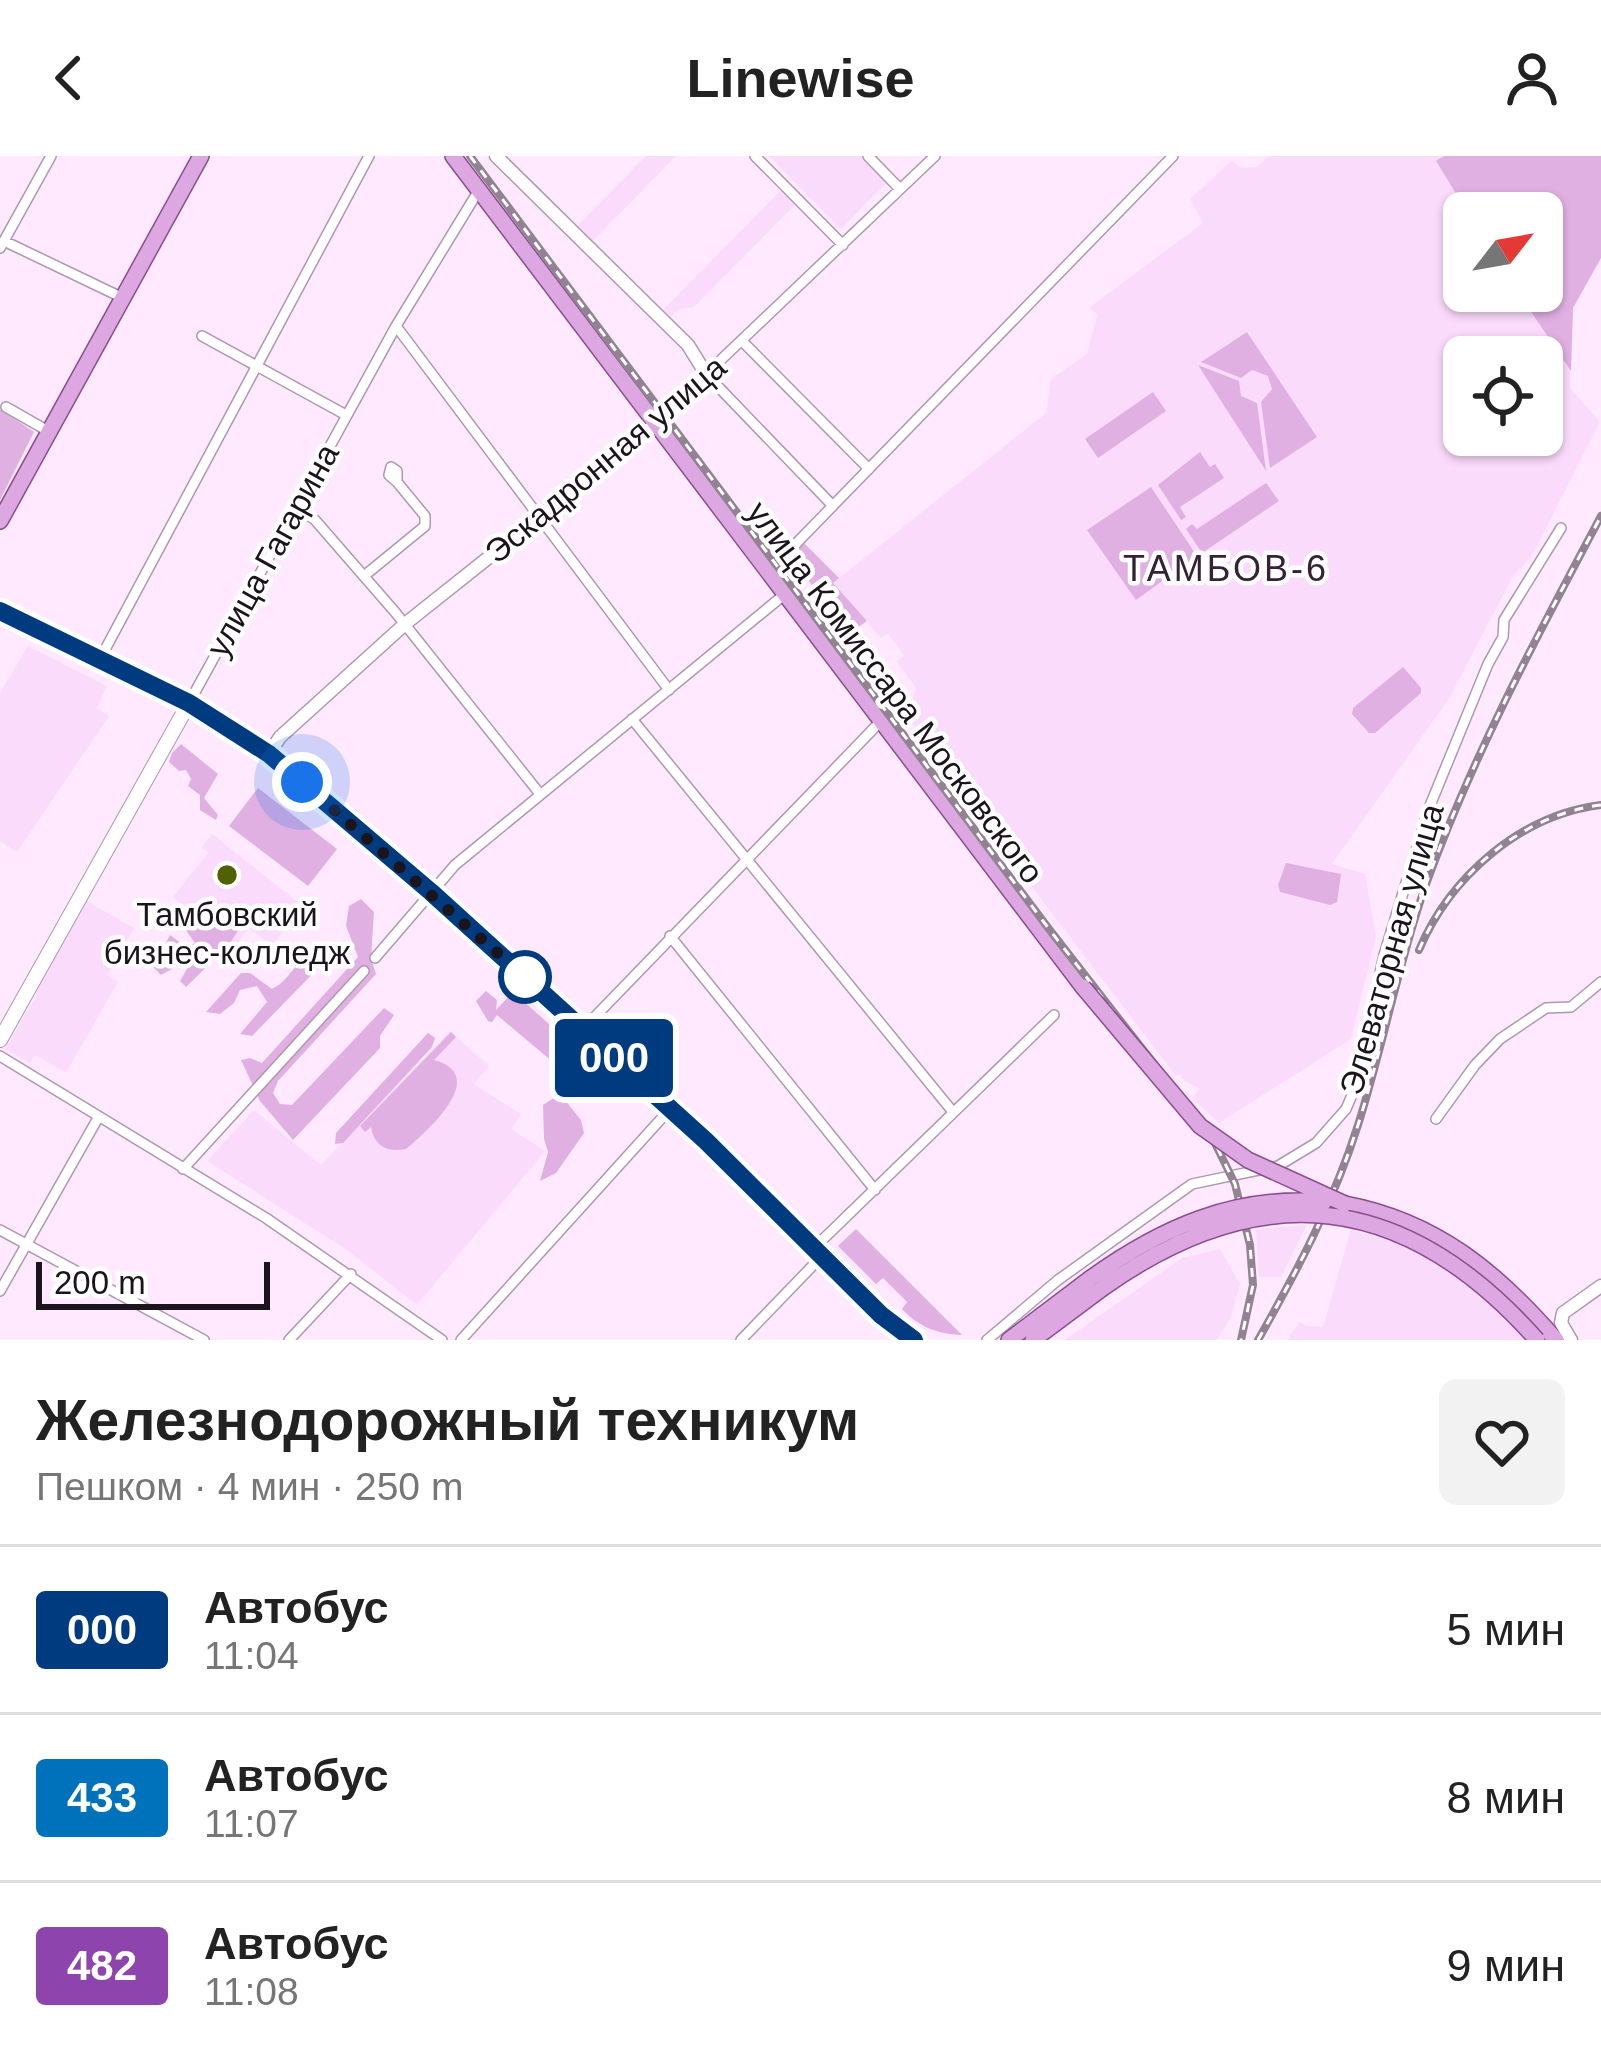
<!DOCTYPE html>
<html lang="ru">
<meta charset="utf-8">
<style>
body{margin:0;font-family:Helvetica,sans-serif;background:#f2f2f2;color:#222;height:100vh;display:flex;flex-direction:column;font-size:45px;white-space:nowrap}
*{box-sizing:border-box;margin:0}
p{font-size:39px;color:#767676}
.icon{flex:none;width:66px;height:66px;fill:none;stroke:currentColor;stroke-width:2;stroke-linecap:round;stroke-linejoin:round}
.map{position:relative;height:1184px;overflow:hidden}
.sheet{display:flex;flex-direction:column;background:#fff;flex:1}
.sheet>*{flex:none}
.badge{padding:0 24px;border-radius:9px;font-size:42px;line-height:78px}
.needle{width:78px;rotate:59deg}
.buttons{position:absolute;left:1443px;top:36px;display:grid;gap:24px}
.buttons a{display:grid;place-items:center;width:120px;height:120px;border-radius:18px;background:#fff;box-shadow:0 3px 9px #0004;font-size:60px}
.scale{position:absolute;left:36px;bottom:30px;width:234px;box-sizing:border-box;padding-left:12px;border:6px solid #1c141d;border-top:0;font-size:33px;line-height:42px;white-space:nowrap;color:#1c141d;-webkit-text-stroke:9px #fff;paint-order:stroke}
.you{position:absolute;width:60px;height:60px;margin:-30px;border:9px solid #fff;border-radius:50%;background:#1a73e8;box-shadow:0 0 0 18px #1a73e833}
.map>.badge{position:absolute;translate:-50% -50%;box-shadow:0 0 0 6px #fff}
.round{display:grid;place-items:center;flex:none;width:126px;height:126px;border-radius:18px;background:#f2f2f2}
.headline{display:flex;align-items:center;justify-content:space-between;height:204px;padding:0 36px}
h1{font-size:57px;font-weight:700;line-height:90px}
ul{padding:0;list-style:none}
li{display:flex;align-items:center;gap:36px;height:168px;padding:0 36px;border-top:3px solid #e0e0e0}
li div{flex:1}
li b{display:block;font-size:45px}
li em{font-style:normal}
li .badge{min-width:132px;font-weight:700;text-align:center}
header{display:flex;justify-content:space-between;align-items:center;height:156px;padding:0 36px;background:#fff;font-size:54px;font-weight:700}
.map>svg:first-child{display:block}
.built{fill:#fbdbfc;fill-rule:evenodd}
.green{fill:#e0b0e2}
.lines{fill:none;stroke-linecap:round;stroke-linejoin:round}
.minor-casing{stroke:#af97b0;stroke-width:12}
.tertiary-casing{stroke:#af97b0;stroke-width:15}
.secondary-casing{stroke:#af97b0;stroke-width:16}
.primary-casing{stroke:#8b4d8f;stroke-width:18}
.minor{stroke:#fff;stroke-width:9}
.tertiary{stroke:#fff;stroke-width:12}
.secondary{stroke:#fff;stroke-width:14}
.primary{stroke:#dda7e1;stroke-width:15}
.rail-casing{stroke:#928393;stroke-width:8}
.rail{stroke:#fff;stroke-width:3;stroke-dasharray:9;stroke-linecap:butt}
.primary-bridge-casing{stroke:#8b4d8f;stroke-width:18;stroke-linecap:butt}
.primary-bridge{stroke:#dda7e1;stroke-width:15}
.line-casing{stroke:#fff;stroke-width:27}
.line{stroke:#003b80;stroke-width:18}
.walk{stroke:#1c141d;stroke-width:12;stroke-dasharray:0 21.6}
.poi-dot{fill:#536000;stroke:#fff;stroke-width:4.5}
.stop-dot{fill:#fff;stroke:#003b80;stroke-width:6}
.labels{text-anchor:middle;stroke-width:9;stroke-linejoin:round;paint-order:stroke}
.street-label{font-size:33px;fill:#1c141d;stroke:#fff}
.poi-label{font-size:33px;fill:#1c141d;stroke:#fff}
.neighbourhood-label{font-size:36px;letter-spacing:3px;fill:#352236;stroke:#fff}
</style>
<header><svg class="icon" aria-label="back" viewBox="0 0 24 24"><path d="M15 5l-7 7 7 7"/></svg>Linewise<svg class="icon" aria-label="person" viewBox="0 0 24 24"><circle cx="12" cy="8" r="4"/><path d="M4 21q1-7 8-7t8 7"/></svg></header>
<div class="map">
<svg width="1601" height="1184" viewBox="0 0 1601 1184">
<rect width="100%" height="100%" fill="#fee9fe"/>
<path class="built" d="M646 0H676L593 85 578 69Z
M769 0H862L886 27 841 73Z
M1269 0H1601V102L1573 152 1570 232 1600 266 1532 400 1512 422 1450 541 1332 708 1365 718 1376 780 1351 883 1219 967 1192 942 1200 933 1182 923 1181 918 1176 920 1010 702 1003 699 958 641 908 560 916 532 897 506 904 499 888 478 881 482 833 427 1046 257 1051 223 1087 198 1097 159 1090 151 1203 67 1190 43 1232 4 1241 12 1257 11ZM1464 57H1542V135H1464ZM1464 201H1542V279H1464Z
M782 33 797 47 694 151 679 153 671 161 663 154Z
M28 490 107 530 97 552 109 560 17 696 0 685V537Z
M212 678 303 750 272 790 249 772 235 790 173 741 208 697 202 691Z
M85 744 134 772 108 819 118 826 66 917 35 899 30 907 5 893 37 839 34 832Z
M450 875 489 910 474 928 521 958 511 973 545 995 417 1149 347 1094 207 1005 254 954 321 1009Z
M1307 1069 1281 1121H1259L1256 1073Z
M1351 1073 1405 1090 1455 1118 1482 1139 1525 1184H1287L1300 1166 1307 1170 1323 1171Z
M1220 1093 1240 1128 1231 1161 1217 1184H1065L1182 1102Z"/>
<path class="green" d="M1444 0H1601V102L1573 152 1571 215 1517 135H1542V57H1468L1436 5Z
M1247 176 1317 281 1270 312 1261 246 1272 233 1268 220 1252 214 1241 222 1201 206Z
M1198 209 1239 225 1241 240 1257 247 1266 315Z
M1153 236 1166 255 1098 302 1085 283Z
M0 253 34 276 0 344Z
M1200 296 1210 311 1215 308 1224 322 1180 351 1186 361 1181 364 1158 329Z
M1266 327 1279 345 1202 397 1186 373 1192 368 1197 373Z
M1151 331 1197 400 1136 444 1087 374Z
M801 384 839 422 833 427 867 465 848 478 788 397Z
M1403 511 1421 532V537L1375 577H1369L1352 558 1353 552Z
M181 588 218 618 204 642 218 659 216 664 200 654V639L188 630 191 623 186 614 179 615 169 606 172 597Z
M258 632 337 693 308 730 229 670Z
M1286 707 1341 718 1337 746 1330 749 1280 736 1278 729Z
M361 743 374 756 371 803 376 818 278 925 273 937 280 948 292 949 384 852 394 859 380 880V892L293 984 260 945 241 904 250 902 262 907 358 801 346 770 349 750Z
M185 754H193L215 771 233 759 244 765 229 789 186 831 180 825 190 808 188 804 161 819 153 811 170 779 186 791 195 787 180 766Z
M320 797 327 800 326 804 252 880 240 878 267 846 257 830 240 834 234 847 220 858 206 856 241 817H250L272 833C295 821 289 806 320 797Z
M486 835 497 844 496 854 513 836 567 884 556 899 569 912 566 917 497 859 492 866 488 865 476 845Z
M451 876 456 881 434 904C490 919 429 974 406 993 388 997 374 990 371 971L365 976 360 970Z
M428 877 435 882 432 891 343 987 335 988 336 977Z
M560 938 581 964 584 977 556 1017 540 1025 548 996 544 983 543 949Z
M856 1073 962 1179C937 1178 919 1171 902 1153L907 1146 883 1122 876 1128 838 1090Z"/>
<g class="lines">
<g class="minor-casing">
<path id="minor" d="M755 0 843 89
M868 0 900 33
M4 85 123 142
M0 92 51 0
M396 170 669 534
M202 180 346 259
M743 186 869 313
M6 251 48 275
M295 349 315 364 395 456 540 638
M833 350 706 218 935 0
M784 400 1173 0
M364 420 425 370V360L397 326V315L391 311 389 319 397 326
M100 503 369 0
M189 547 396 170 479 34
M632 563 953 956
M670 780 875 1034
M375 802 455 709 785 438
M583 873 880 566
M0 900 266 1062 442 1184
M1436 963 1475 909 1500 883 1546 852 1571 851 1601 826
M183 1013 364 815
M0 1074 204 1184
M814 1092 1054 859
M0 1135 98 962
M289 1184 351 1118
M461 1184 670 953
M741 1184 822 1100
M987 1184 1058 1124 1192 1028 1278 1010 1316 987 1346 953 1355 932 1384 799 1429 652 1488 508 1503 481 1504 464 1561 372"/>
</g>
<g class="tertiary-casing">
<path id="tertiary" d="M269 598 280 581 405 468 656 268 706 218 688 189 496 0
M1571 1184 1561 1167 1563 1157 1601 1130"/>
</g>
<g class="secondary-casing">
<path id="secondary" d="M0 884 189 547"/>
</g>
<g class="primary-casing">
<path id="primary" d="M453 0 1083 831
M0 365 201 0
M0 456 189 547 273 601 431 736 706 985 881 1159 914 1184
M1345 1048C1436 1065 1497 1116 1556 1184
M1009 1184 1091 1122
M1033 1184 1100 1134"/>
</g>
<use href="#minor" class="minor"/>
<use href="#tertiary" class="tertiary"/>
<use href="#secondary" class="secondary"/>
<use href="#primary" class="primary"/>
<g class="rail-casing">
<path id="rail" d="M470 0 1049 773 1214 985 1235 1028 1250 1089 1253 1129 1241 1184
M1419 794C1450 721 1520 659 1601 649
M1258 1184C1297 1115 1334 1045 1358 969 1383 890 1398 809 1425 731 1472 601 1536 482 1601 360"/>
</g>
<use href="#rail" class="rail"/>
<g class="primary-bridge-casing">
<path id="primary-bridge" d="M1083 831 1200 970 1248 1004 1345 1048
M1091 1122C1162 1071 1235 1039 1324 1046
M1100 1134C1261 1018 1406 1036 1537 1184"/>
</g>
<use href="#primary-bridge" class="primary-bridge"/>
</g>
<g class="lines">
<g class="line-casing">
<path id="line" d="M0 455 189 547 269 598 431 736 706 985 881 1159 914 1184"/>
</g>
<use href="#line" class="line"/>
<path class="walk" d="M302 626 525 821"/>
</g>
<circle class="poi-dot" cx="227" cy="719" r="12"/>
<circle class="stop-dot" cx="525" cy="821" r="24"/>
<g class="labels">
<g class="street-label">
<text transform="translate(605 303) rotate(-40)" y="12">Эскадронная улица</text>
<text transform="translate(272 394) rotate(-61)" y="12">улица Гагарина</text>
<text transform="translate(896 536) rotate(53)" y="12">улица Комиссара Московского</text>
<text transform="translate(1391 793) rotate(-74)" y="12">Элеваторная улица</text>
</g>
<g class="poi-label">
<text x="227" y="770">Тамбовский<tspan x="227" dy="38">бизнес-колледж</tspan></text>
</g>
<g class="neighbourhood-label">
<text x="1226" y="425">ТАМБОВ-6</text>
</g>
</g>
</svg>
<div class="buttons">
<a><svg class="needle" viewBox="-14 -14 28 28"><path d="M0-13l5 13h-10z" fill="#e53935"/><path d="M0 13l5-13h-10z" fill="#767676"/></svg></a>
<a><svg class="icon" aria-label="locate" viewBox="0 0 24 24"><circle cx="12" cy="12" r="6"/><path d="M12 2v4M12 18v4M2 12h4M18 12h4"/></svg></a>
</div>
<div class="scale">200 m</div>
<div class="you" style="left:302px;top:626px"></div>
<b class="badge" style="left:614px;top:902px;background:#003b80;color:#fff">000</b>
</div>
<section class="sheet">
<div class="headline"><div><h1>Железнодорожный техникум</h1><p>Пешком · 4 мин · 250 m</p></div><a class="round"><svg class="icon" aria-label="heart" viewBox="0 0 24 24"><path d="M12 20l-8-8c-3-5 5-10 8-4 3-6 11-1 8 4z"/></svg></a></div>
<ul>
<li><span class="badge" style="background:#003b80;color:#fff">000</span><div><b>Автобус</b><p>11:04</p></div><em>5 мин</em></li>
<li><span class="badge" style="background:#0072bc;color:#fff">433</span><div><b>Автобус</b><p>11:07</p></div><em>8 мин</em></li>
<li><span class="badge" style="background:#8e44ad;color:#fff">482</span><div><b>Автобус</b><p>11:08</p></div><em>9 мин</em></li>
</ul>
</section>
